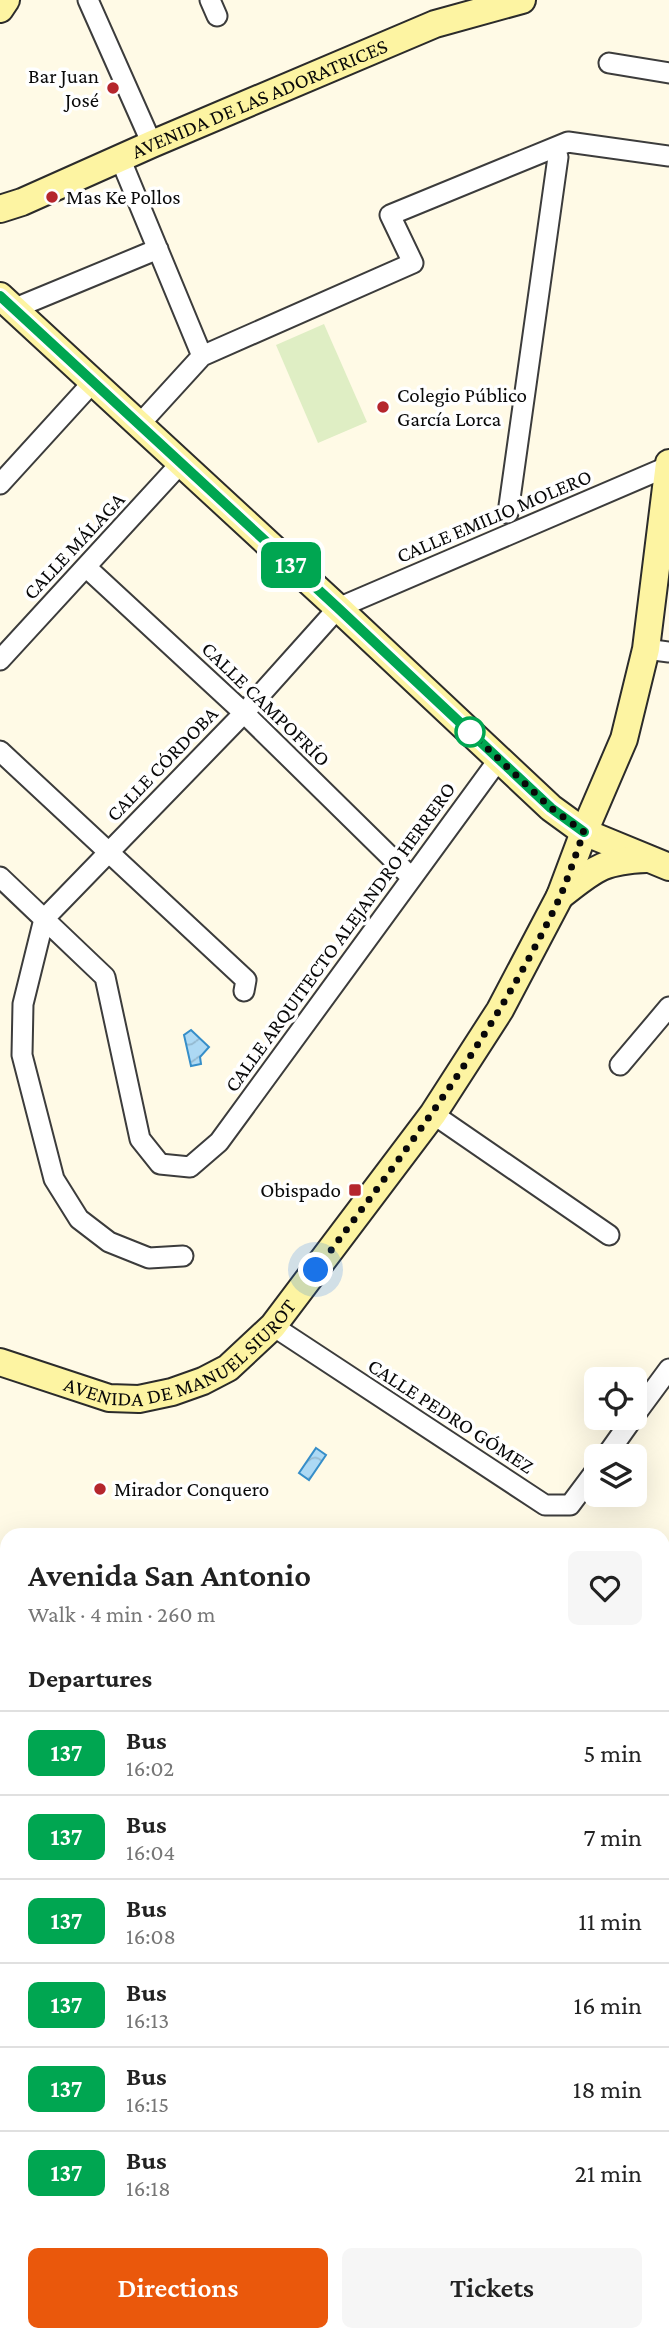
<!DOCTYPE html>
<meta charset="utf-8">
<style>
body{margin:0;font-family:"Crimson Pro",serif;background:#f6f6f6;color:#222;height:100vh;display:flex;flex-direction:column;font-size:26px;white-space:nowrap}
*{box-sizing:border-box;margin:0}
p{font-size:23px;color:#767676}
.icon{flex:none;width:38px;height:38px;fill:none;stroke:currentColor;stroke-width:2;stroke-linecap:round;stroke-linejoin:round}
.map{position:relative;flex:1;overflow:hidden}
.details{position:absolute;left:0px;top:1528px;width:670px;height:814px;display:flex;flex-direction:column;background:#fff;border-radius:21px 21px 0 0;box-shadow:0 7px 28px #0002}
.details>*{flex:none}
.badge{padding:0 14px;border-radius:10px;font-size:24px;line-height:46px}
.tools{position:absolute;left:584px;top:1367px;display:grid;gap:14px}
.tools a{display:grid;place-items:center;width:63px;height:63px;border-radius:10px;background:#fff;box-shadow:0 7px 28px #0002;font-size:35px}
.you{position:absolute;width:35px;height:35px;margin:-18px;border:5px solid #fff;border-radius:50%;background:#1a73e8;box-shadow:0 0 0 10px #1a73e833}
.map>.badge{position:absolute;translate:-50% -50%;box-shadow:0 0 0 4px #fff}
h2{padding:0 28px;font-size:26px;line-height:63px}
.round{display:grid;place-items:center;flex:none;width:74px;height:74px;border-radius:10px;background:#f6f6f6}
.headline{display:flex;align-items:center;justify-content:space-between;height:119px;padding:0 28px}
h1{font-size:33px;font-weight:600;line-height:52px}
.primary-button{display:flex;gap:14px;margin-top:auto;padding:14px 28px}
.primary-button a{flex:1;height:80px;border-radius:10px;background:#ea580c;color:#fff;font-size:28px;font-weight:600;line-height:80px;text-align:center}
.primary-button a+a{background:#f6f6f6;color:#222}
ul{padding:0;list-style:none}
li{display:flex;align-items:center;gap:21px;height:84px;padding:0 28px;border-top:2px solid #e0e0e0}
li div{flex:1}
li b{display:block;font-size:26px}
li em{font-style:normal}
li .badge{min-width:77px;font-weight:700;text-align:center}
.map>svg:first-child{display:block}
.grass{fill:url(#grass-dots)}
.pitch{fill:#dfeec4}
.water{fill:url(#water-waves);stroke:#368ec9;stroke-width:2}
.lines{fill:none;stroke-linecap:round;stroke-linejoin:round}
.street-casing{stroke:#3c3c3c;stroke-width:23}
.secondary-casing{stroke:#2b2b2b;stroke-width:30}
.street{stroke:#fff;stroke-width:19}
.secondary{stroke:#fdf4a2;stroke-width:26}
.line-casing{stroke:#fff;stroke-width:16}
.line{stroke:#00a651;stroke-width:10}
.walk{stroke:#090909;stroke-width:7;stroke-dasharray:0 12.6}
.poi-dot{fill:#b5262c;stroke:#fff;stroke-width:2.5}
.stop-dot{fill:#fff;stroke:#00a651;stroke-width:3.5}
.labels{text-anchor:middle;stroke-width:7;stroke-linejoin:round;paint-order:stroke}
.poi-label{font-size:21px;fill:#090909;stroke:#fff;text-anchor:start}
.street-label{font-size:21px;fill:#090909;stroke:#fff}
</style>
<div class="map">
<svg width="669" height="2340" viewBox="0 0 669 2340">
<defs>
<pattern id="grass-dots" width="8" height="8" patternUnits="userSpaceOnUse" patternTransform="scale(1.75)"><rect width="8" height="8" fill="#cde7b2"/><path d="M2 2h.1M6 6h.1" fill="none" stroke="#afc598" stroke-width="1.8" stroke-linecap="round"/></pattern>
<pattern id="water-waves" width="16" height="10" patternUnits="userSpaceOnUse" patternTransform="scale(1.75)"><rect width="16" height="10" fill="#add9f4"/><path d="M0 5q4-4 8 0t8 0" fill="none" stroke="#94b9d0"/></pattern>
</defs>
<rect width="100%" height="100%" fill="#fffae6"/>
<path class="grass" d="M0 2266H7V2304H2Z"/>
<path class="pitch" d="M324 324 367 422 318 443 276 345Z"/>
<path class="water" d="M191 1030 209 1047 200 1057 201 1064 191 1066 184 1035Z
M316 1448 326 1455 309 1480 299 1473Z"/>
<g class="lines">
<g class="street-casing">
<path id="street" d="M88 0 152 144
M210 0 217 16
M609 63 669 73
M120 158 202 356
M13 309 158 249
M139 425 202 356 413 263 390 215 568 142 669 156
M0 484 93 382
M508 513 558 157
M86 567 244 713 412 878
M646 649 669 652
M0 660 181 463
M0 751 246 980 244 991
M0 877 105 977 140 1139 160 1164 190 1167 219 1142 499 759
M620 1065 669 1007
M433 1114 609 1235
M183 1256 149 1258 109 1242 79 1219 54 1179 22 1055 23 1004 44 919 244 713 338 608 669 466
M273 1326 545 1505H570L597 1469
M635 1415 669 1369
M606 1456 633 1418
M663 1872H669
M0 1935H7
M663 2037H669
M595 2334V2340"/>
</g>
<g class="secondary-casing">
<g id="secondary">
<path d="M0 9 6 0"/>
<path id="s1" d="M0 209 22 202 152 144 435 24 522 0"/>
<path d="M0 296 338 608 551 808 584 832 669 867"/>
<path d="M560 896C595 869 601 861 646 859"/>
<path id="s2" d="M0 1362 109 1398 139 1399 172 1392 203 1381 228 1368 273 1326 433 1114 500 1010 560 896 584 832 624 739 646 649 669 463"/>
<path d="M663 2200 669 2199"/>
<path d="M0 2258H7"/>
<path d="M663 2307H669"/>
<path d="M0 2312H7"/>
<path d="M202 2334V2340"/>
</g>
</g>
<use href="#street" class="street"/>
<use href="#secondary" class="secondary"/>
</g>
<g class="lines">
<g class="line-casing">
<path id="line" d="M0 296 338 608 551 808 584 832"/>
</g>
<use href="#line" class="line"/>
<path class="walk" d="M316 1270C406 1151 496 1033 560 897 569 876 576 853 584 832L551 808 470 732"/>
</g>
<g class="poi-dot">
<circle cx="113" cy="88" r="7"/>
<circle cx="52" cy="197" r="7"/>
<circle cx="383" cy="407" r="7"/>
<rect x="348" y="1183" width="14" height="14" rx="3.5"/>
<circle cx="100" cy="1489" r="7"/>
</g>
<circle class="stop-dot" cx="470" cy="732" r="14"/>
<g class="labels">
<g class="poi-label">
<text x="99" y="83" text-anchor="end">Bar Juan<tspan x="99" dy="24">José</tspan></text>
<text x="66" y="204">Mas Ke Pollos</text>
<text x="397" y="402">Colegio Público<tspan x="397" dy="24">García Lorca</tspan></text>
<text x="341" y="1197" text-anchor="end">Obispado</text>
<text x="114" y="1496">Mirador Conquero</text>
</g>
<g class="street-label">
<text dy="7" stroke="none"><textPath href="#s1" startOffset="282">AVENIDA DE LAS ADORATRICES</textPath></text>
<text transform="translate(494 516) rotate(-23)" y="7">CALLE EMILIO MOLERO</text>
<text transform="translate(74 546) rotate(-47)" y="7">CALLE MÁLAGA</text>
<text transform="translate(266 704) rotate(44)" y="7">CALLE CAMPOFRÍO</text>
<text transform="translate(162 764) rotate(-46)" y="7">CALLE CÓRDOBA</text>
<text transform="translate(340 937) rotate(-54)" y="7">CALLE ARQUITECTO ALEJANDRO HERRERO</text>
<text dy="7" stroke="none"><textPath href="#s2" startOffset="200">AVENIDA DE MANUEL SIUROT</textPath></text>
<text transform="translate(451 1416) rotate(33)" y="7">CALLE PEDRO GÓMEZ</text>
</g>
</g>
</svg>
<div class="tools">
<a><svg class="icon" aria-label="locate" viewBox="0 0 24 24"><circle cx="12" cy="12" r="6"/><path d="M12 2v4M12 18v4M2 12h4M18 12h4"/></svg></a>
<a><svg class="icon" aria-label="layers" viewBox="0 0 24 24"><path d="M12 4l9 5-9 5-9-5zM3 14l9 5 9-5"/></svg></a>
</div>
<div class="you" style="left:316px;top:1270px"></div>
<b class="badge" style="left:291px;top:565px;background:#00a651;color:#fff">137</b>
<section class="details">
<div class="headline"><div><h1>Avenida San Antonio</h1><p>Walk · 4 min · 260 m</p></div><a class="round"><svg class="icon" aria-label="heart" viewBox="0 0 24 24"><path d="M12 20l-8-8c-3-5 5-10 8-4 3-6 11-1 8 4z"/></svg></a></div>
<h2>Departures</h2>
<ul>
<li><span class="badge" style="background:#00a651;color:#fff">137</span><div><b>Bus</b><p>16:02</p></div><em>5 min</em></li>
<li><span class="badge" style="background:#00a651;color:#fff">137</span><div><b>Bus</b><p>16:04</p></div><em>7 min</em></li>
<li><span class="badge" style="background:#00a651;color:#fff">137</span><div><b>Bus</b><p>16:08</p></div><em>11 min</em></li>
<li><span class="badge" style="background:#00a651;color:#fff">137</span><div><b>Bus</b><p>16:13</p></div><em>16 min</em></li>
<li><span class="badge" style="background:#00a651;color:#fff">137</span><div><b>Bus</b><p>16:15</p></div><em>18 min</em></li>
<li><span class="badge" style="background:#00a651;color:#fff">137</span><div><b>Bus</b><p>16:18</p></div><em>21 min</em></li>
</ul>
<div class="primary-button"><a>Directions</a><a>Tickets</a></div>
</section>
</div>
